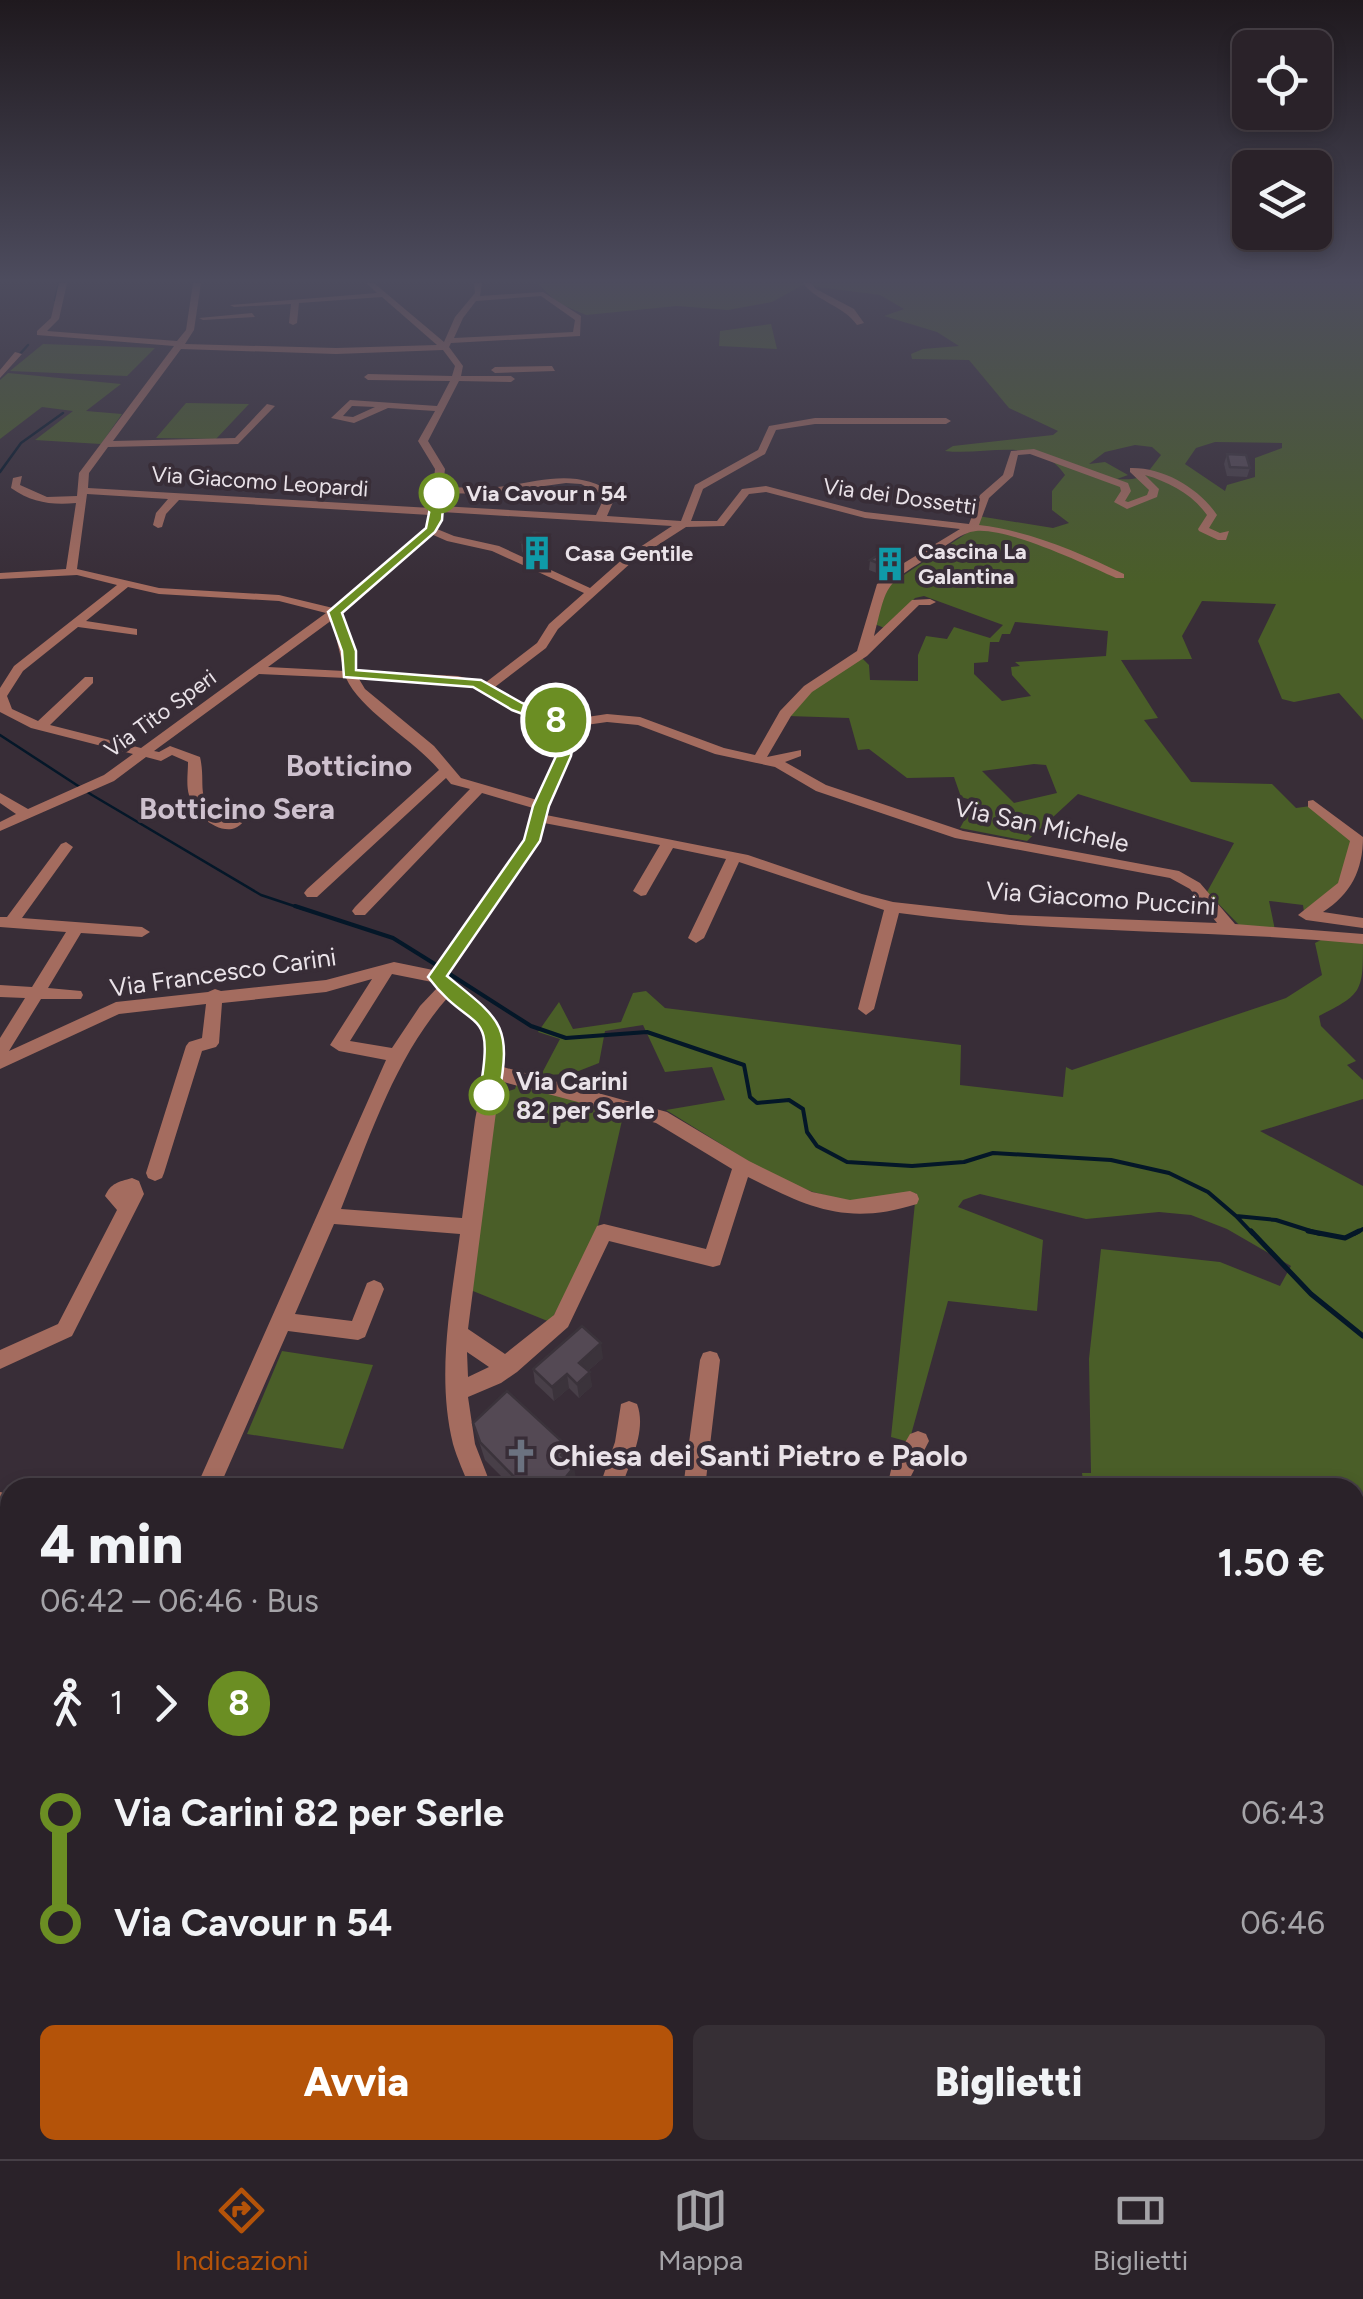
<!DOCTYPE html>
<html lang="it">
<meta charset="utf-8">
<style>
body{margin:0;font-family:Figtree,sans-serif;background:#362f35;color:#f1f3f6;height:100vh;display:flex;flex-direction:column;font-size:38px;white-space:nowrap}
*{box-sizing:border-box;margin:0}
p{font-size:32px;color:#a5a4a8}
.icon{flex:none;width:55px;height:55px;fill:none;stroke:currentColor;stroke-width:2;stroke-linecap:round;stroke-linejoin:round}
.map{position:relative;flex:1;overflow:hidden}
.panel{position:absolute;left:0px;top:1478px;width:1365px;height:682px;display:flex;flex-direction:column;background:#2a2229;border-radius:30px 30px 0 0;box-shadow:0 5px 15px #0003,0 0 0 2px #463f46}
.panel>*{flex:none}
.badge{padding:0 20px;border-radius:32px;font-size:35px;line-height:65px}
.controls{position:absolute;left:1232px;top:30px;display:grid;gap:20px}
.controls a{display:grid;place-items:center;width:100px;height:100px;border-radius:15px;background:#2a2229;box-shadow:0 5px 15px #0003,0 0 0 2px #463f46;font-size:50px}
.map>.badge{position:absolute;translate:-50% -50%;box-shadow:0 0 0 5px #fff}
.legs{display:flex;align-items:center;gap:15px;height:110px;padding:0 40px;font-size:32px}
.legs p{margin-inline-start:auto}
.head{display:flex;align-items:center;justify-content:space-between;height:170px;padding:0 40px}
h1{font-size:55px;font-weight:800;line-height:75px}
.primary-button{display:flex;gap:20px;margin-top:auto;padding:20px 40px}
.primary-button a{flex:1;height:115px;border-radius:15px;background:#b45309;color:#fff;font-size:40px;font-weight:800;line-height:115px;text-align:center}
.primary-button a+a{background:#362f35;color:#f1f3f6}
ul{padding:0 40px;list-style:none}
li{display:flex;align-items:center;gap:35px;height:110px;font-size:38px}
li i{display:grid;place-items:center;width:15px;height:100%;margin:0 12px;background:currentColor}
li i::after{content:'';width:25px;height:25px;margin:-12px;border:8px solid;border-radius:50%;background:#2a2229}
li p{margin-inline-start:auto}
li:first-child i{background:linear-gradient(#0000 50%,currentColor 0)}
li:last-child i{background:linear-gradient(currentColor 50%,#0000 0)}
.tab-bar{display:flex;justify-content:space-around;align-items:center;height:140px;border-top:2px solid #463f46;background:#2a2229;font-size:28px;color:#a5a4a8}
.tab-bar a{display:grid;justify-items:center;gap:5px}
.tab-bar .current{color:#b45309}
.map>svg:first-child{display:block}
.green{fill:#4a5e28;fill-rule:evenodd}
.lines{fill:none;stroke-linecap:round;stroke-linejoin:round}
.stream-far2{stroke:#041728;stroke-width:2.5}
.stream-far1{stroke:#041728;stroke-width:4}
.stream{stroke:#041728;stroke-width:5}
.minor{fill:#a46c5f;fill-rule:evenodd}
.wall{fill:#483f48}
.shaded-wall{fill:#3b333b}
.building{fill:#544954;stroke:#3b333b;stroke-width:2.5}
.line-1{fill:#6b8e23;stroke:#fff;stroke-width:2.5}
.stop-1-dot{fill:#fff;stroke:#6b8e23;stroke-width:5}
.labels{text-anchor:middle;stroke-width:8;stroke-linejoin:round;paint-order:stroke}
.far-street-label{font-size:22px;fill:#e9e2e8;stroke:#382d37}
.far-stop-label{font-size:22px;font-weight:bold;fill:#e9e2e8;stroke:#382d37;text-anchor:start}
.far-poi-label{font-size:22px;font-weight:bold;fill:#e9e2e8;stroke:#382d37;text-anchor:start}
.street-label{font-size:25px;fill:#e9e2e8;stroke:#382d37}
.stop-label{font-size:25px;font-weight:bold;fill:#e9e2e8;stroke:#382d37;text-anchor:start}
.far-district-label{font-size:30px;font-weight:bold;fill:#cec1ce;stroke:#382d37}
.quarter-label{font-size:30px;font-weight:bold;fill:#cec1ce;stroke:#382d37}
.near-poi-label{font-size:30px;font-weight:bold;fill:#e9e2e8;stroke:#382d37;text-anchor:start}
</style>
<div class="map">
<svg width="1363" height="2159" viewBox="0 0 1363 2159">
<rect width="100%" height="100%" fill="#382d37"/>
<path class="green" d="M537 283H1363V720L1339 693 1294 702 1282 699 1258 641 1276 604 1202 601 1182 636 1192 659 1121 660 1158 718 1144 720 1191 782 1272 784 1296 808 1311 806 1351 840 1338 889 1304 912 1303 905 1269 901 1275 930 1242 928 1207 892 1234 843 1078 794 1027 841 960 828 975 801 961 797 954 777 907 778 869 749 858 750 849 718 788 716 813 690 862 658 869 665 870 680 918 681V655L926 636 947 639 954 627 990 638 1003 625 924 596 915 598 887 629 872 623 886 587 973 529 978 516 1053 528 1069 523 1052 510V491L1065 475C1038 435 987 456 945 451L953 446 1053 435 1058 431 1009 408 969 360 912 359 911 354 923 349 959 346 937 332 884 316 904 309 880 295 803 285 772 302 728 310 677 306 586 315 558 303ZM1215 442 1282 443V448L1255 458V477L1227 485 1225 491 1185 464 1196 448ZM1135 445 1152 447 1161 455C1146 474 1145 481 1117 479L1128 475 1105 462 1089 464 1105 452ZM1015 622 1108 631 1106 656 1015 662 1020 666 1011 667 1012 675 1031 696 1002 701 974 674V663L988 662 990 642H999L1002 634H1010ZM1034 764 1046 765 1057 793 1014 803 982 771Z
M771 324 777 349 719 346 720 331Z
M43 344 155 348 127 376 10 371Z
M8 373 121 384 86 411 122 414 101 444 35 440 73 411 42 407 0 439V380Z
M186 403 249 404 216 439 156 438Z
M1321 940 1363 942C1363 991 1363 994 1319 1016L1321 1026 1356 1061 1347 1065 1363 1080V1099L1260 1131 1363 1186V1582L1355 1577V1488L1084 1487 1082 1473H1091L1089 1359 1101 1249 1220 1262 1280 1286 1291 1266 1227 1229 1191 1215 1159 1212 1086 1219 980 1194 963 1200 958 1207 1043 1240 1037 1311 948 1301 909 1442 891 1437 916 1193 851 1202 813 1192 774 1177 666 1110 725 1100 712 1067 665 1072 643 1025 605 1031 599 1063 571 1074 541 1075 560 1039 538 1032 559 1002 573 1029 621 1022 633 993 646 991 665 1008 961 1045 960 1085 1063 1097 1066 1067 1072 1070 1286 998 1322 975 1315 943Z
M517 1083 614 1109 623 1116 594 1243 550 1322 468 1289 497 1095 515 1089Z
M282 1351 373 1365 343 1449 247 1434Z
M1355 1621 1363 1630V1782L1355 1774V1699L1361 1689 1355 1683Z"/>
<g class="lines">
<path class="stream-far2" d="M55 300 59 283
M19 355 28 345
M0 472 21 443 63 413
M0 735 92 795 261 895 303 909"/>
<path class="stream-far1" d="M295 906 393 938 438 966
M445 971 531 1026 566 1038 647 1032 744 1065 750 1097 757 1103 789 1100 803 1109 807 1132 817 1146 847 1162 912 1166 964 1162 993 1153 1111 1160 1169 1173 1208 1192 1236 1216 1276 1220 1320 1234
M1236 1216 1253 1234
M1354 1234 1363 1229"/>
<path class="stream" d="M1251 1231 1311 1294 1363 1336
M1308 1231 1345 1238 1359 1231"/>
<path class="minor" d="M59 283H67L59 319 47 331 177 341 186 330 193 283H201L194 330 185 344 336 348 437 345 382 297 299 303 297 323 293 325 289 323 291 304 234 307 230 305 377 293 366 283H374L444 342 455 317 475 293 474 283H482L480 296 543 292 581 316 580 336 451 343 449 347 463 366 461 376H511L515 379 511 382 459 381 428 441 445 469 443 487C457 487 470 488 484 488 532 486 572 463 616 495L607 516 681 521 695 485 758 450 769 426 815 418H946L951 421 946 424H815L776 430 765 454 703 489 691 521H717L742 489 766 486 865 512 969 524 980 495 1003 475 1011 451 1034 449 1128 483 1131 491 1125 501 1128 502 1147 495 1149 490 1130 472V468C1163 467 1199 488 1217 515L1209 528 1220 533 1229 531 1226 540H1218L1199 531 1198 529 1207 515C1192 494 1169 482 1145 475L1159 489 1157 497 1127 509 1114 502 1121 491 1120 487 1030 454 1018 455 1013 476 989 498 979 525C1030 531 1078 552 1124 574V578H1116C1085 564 1009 528 976 531 961 532 941 550 928 558 883 585 887 586 874 636L912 600 930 599 936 602 930 605H919L867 656 812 692 791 716 767 757 801 750V756L785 762 826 785 963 831 1179 871 1200 883 1235 924 1363 934V944C1209 929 1054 934 899 913L874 1009 866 1015 858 1009 884 910 739 862 704 938 696 943 688 938 726 859 673 848 646 895 641 896 633 891 660 845 544 823 539 841 446 976C478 1001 511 1021 503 1067L667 1112 749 1161 812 1192 850 1200 910 1191 917 1194 919 1199 917 1204C847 1226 809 1208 748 1177L720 1265 713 1267 609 1241 568 1327 517 1372 501 1383 468 1397 475 1444 492 1488H470C464 1473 457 1458 453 1444 436 1375 451 1302 460 1234L334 1224 295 1314 352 1321 367 1283 374 1280 381 1283 384 1289 365 1337 358 1340 288 1331 219 1488H196L386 1060 339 1051 330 1045 372 979 326 992 222 1003 219 1043 216 1047 202 1051 164 1173 162 1178 155 1181 148 1178 146 1173 186 1046 189 1042 202 1038 206 1004 119 1014 0 1069V1038L25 998 0 997V985L32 987 66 932 0 927V917H7L61 844 66 842 73 847 22 918 142 927 150 932 142 937 81 933 48 988 81 991 83 995 81 999H41L9 1051 116 1002 208 992 215 989 221 991 326 980 394 962 433 970 525 841 533 808 482 793 365 915H355L352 911 355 907 470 789 451 784 446 778 317 897H307L304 893 307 889 439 770C414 740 361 711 346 678L259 674 154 751 159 752 170 746 200 757C207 787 192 803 228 819L244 810 251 814C246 819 239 828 232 829 214 832 192 811 189 795 186 785 188 773 188 762L172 755 161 761 146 757 114 781 0 831V822L16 814 0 803V793L28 809 104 775 133 754 31 728 0 712V688L14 666 117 585 77 575 0 579V573L66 569 76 503C52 505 32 503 11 488L13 478 22 476 20 485 47 497 77 496 79 473 174 346 37 335V331L51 318ZM541 296 575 320 573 332 454 338 463 318 476 301ZM181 349 336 354 443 350 455 366 452 376 368 374 364 377 368 380 450 381 437 406 350 400 331 418 354 423 388 408 435 411 418 441 435 469 431 508 88 488 89 473 108 447 238 444 275 406 267 404 235 438 113 441ZM352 406H353L375 407 353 417 343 416ZM566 483 581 484 605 496 596 515 441 506 443 493 485 494ZM766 492 865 518 960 529 894 569 877 584 857 651 804 686 780 711 755 755 724 748 640 717 607 714 567 720 531 708 495 687 546 648 558 629 633 561 686 527 724 526 749 494ZM87 494 168 499 156 513 153 525 158 528 162 527 166 514 179 500 430 515 429 525 333 608 279 595 159 588 77 569ZM442 512 672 526 625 557 590 588 499 546 454 536 437 529ZM431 534 447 541 492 551 584 593 549 624 537 643 485 683 458 676 356 671 341 613ZM128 587 159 594 279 601 326 613 141 748 50 725 93 683V677H85L38 721 12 709 7 696 23 671 78 627 137 635V629L86 621ZM332 620 344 671 268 667ZM359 679 458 684 483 690 521 714 559 726 556 756 537 800 461 778 434 746 365 689ZM607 722 638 725 715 754 775 767 816 791 955 838 1170 878 1190 889 1217 923 1010 915 893 902 862 894 748 855 546 815 570 756 572 727ZM392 974 432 982 438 987 420 1006 392 1048 350 1041ZM449 996 471 1014 485 1032 488 1051 475 1120 462 1218 341 1209C371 1134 395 1057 449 996ZM500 1081 656 1123 732 1169 706 1249 604 1224 597 1226 554 1315 505 1354 468 1329ZM467 1352 489 1367 468 1377Z
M803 283H811L816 289 854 309 864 323 857 325C843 305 817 302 803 283Z
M252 313 255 317 203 320 199 318Z
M15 352 22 354 0 378V370Z
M552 366 555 371 495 373 491 370 495 367Z
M1313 800 1363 837C1363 870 1351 894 1323 912L1363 918V928L1306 920 1298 915 1338 883 1350 841 1308 807V801Z
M132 1178 139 1181 144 1194 72 1336 0 1369V1350L58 1324 117 1210 105 1196C111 1183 118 1182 132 1178Z
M710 1351 717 1353 720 1360 705 1488H683L700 1360 703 1353Z
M629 1401 637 1404C647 1430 630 1463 621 1488H599L615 1442 621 1404Z
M918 1431 926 1434 929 1441 910 1478 911 1488H889C887 1468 901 1450 910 1434Z
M0 1492 10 1494V1516L0 1514Z
M10 1573V1612L0 1619V1580Z
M1355 1772 1363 1775V1805L1355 1802Z
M1355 1899 1363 1902V1932L1355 1929Z
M0 2006 10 2011V2042L0 2037Z
M1355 2018 1363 2020V2050L1355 2048Z
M197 2150H235L238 2159H200Z
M393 2150H423L420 2159H390Z
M599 2150H629L632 2159H602Z
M1153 2150H1200L1203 2159H1156Z"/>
</g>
<path class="wall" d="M1227 454 1250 468 1247 477 1227 476 1224 464Z
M550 536 551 545 535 559 522 552 521 542Z
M870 560H902L882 575 869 570Z
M603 1358 588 1371 592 1386 579 1398 569 1388 554 1401 535 1383 533 1369Z
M473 1423 568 1447 577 1484 574 1488H513L485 1460Z"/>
<path class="shaded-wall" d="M550 536 551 545 535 559 534 549Z
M903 550 902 560 882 575 883 565Z
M601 1343 603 1358 581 1377 579 1363Z
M590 1372 592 1386 579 1398 577 1384Z
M567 1374 569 1388 554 1401 552 1387Z
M568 1447 571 1465 561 1455Z
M574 1467 577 1484 574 1488H557Z"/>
<path class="building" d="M1227 454 1246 455 1250 468 1230 467Z
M534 532 550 536 534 549 521 542Z
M893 546 903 550 883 565 870 560Z
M582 1326 601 1343 579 1363 590 1372 577 1384 567 1374 552 1387 533 1369Z
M507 1391 568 1447 561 1455 574 1467 557 1488H542L534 1480 525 1488 480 1442 473 1423Z
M421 2150H596L594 2151 597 2159H419Z"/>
<linearGradient id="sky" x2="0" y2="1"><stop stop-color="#1f191e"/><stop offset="0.48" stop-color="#4d4c5e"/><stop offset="1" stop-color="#4d4c5e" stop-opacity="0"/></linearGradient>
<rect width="1363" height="585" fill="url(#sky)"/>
<path class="line-1" d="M439 490 444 493 442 520 435 532 342 613 356 651V670L481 680 522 703 576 726 571 756 549 806 540 841 447 976C501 1020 512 1024 499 1095L489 1103 479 1095C497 1002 472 1036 428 977L524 840 533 806 556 756 561 728 512 710 473 687 344 677 342 651 328 612 426 528 433 493Z"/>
<defs>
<g id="building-bare" transform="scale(2.7)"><path d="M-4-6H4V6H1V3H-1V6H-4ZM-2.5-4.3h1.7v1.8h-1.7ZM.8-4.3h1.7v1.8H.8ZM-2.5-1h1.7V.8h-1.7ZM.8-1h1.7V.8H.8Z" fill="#0f9aa8" stroke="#382d37" stroke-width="2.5" paint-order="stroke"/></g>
<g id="church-bare" transform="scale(2.7)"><path d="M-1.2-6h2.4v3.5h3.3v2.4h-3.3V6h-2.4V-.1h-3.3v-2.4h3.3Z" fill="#6b7280" stroke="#382d37" stroke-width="2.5" paint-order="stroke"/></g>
</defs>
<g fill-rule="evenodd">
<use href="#building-bare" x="537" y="553"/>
<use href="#building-bare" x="890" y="564"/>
<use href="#church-bare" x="521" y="1456"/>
</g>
<g class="stop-1-dot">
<circle cx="439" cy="493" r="18"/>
<circle cx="489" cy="1095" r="18"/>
</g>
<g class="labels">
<g class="far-street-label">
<text transform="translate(260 481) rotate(4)" y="8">Via Giacomo Leopardi</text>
<text transform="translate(900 496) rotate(8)" y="8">Via dei Dossetti</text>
<text transform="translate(160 713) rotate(-36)" y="8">Via Tito Speri</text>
</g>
<g class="far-stop-label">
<text x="466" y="501">Via Cavour n 54</text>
</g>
<g class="far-poi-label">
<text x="918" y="559">Cascina La<tspan x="918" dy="25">Galantina</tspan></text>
<text x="565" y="561">Casa Gentile</text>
</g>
<g class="street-label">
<text transform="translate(1042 825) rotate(12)" y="9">Via San Michele</text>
<text transform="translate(1101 898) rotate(4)" y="9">Via Giacomo Puccini</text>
<text transform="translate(223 972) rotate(-8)" y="9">Via Francesco Carini</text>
</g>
<g class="stop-label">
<text x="516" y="1090">Via Carini<tspan x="516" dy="29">82 per Serle</tspan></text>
</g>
<g class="far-district-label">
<text x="349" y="776">Botticino</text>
</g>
<g class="quarter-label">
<text x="237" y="819">Botticino Sera</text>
</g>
<g class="near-poi-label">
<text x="549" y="1466">Chiesa dei Santi Pietro e Paolo</text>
</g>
</g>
</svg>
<div class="controls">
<a><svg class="icon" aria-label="locate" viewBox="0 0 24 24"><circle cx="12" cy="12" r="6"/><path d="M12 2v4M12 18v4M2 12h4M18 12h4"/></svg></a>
<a><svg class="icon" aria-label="layers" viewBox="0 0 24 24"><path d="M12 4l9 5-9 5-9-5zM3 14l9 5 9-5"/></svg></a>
</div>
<b class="badge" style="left:556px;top:720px;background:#6b8e23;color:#fff">8</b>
<section class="panel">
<div class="head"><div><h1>4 min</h1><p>06:42 – 06:46 · Bus</p></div><b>1.50 €</b></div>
<div class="legs"><svg class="icon" aria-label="walk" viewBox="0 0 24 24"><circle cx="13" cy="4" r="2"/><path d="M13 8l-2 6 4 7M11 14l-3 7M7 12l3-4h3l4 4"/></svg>1<svg class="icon" aria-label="forward" viewBox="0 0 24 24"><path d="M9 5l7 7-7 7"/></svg><b class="badge" style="background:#6b8e23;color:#fff">8</b></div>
<ul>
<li><i style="color:#6b8e23"></i><b>Via Carini 82 per Serle</b><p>06:43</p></li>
<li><i style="color:#6b8e23"></i><b>Via Cavour n 54</b><p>06:46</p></li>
</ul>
<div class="primary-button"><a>Avvia</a><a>Biglietti</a></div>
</section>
</div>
<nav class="tab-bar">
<a class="current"><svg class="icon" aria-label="directions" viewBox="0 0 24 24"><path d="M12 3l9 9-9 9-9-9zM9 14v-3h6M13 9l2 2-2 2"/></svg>Indicazioni</a>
<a><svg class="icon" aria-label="map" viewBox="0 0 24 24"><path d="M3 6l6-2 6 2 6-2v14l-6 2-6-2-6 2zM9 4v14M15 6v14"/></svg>Mappa</a>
<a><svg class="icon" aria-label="tickets" viewBox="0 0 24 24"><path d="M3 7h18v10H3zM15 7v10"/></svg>Biglietti</a>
</nav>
